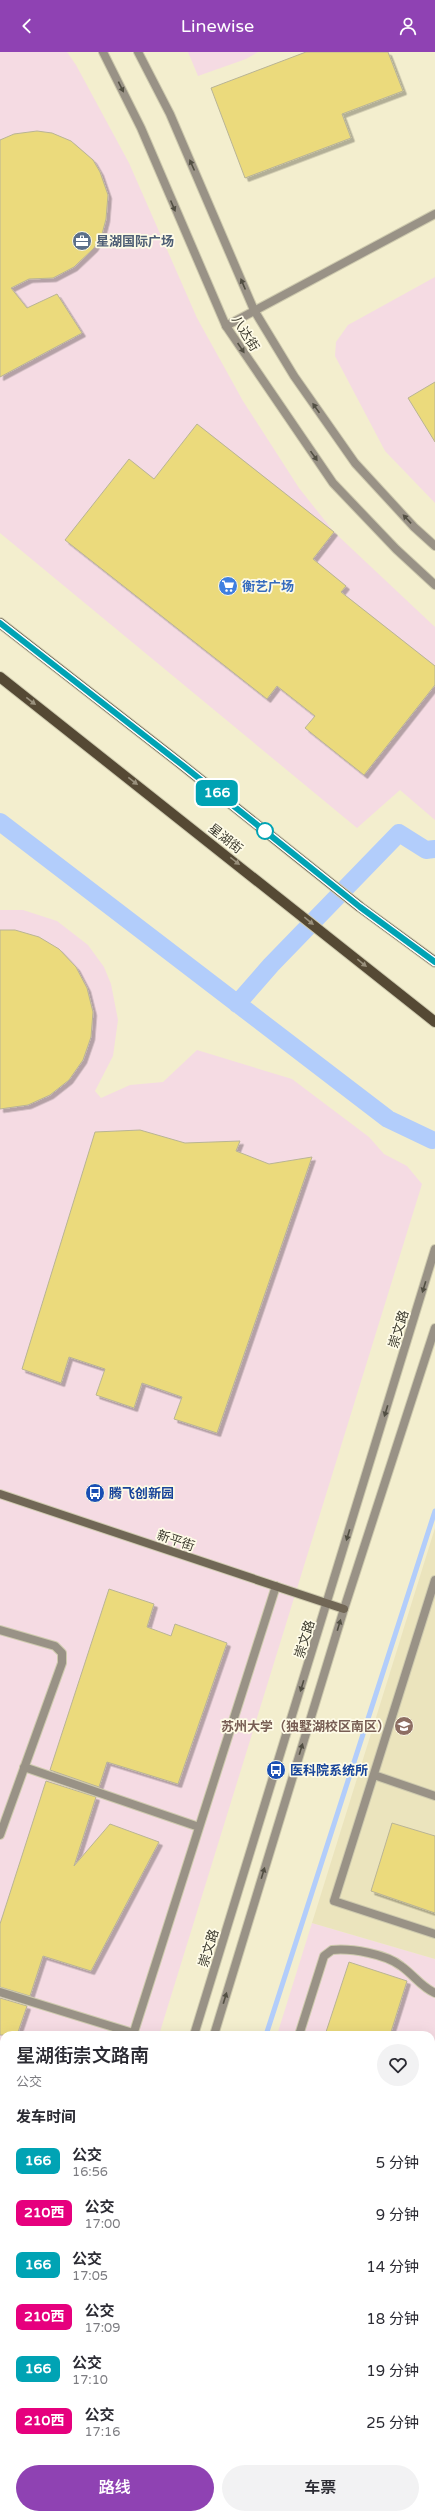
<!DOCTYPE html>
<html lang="zh">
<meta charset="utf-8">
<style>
body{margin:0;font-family:"Varela Round","Noto Sans SC",sans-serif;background:#f2f2f3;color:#2b2b33;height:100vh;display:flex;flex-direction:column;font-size:15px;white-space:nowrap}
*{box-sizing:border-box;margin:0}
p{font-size:13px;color:#7c7c81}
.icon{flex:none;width:22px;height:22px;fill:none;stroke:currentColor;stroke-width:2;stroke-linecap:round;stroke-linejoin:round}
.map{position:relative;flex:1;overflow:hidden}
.sheet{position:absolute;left:0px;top:1979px;width:435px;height:488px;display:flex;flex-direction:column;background:#fff;border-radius:12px 12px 0 0;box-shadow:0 4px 16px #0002}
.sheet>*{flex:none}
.badge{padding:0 8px;border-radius:6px;font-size:14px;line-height:26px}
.map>.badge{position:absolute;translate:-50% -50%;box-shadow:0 0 0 2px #fff}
h2{padding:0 16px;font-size:15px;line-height:36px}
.round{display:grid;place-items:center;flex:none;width:42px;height:42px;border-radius:21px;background:#f2f2f3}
.headline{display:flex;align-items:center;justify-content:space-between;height:68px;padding:0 16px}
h1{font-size:19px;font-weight:600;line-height:30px}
.primary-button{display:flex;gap:8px;margin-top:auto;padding:8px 16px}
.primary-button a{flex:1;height:46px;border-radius:24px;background:#8f42b3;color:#fff;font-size:16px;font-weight:600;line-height:46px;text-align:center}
.primary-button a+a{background:#f2f2f3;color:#2b2b33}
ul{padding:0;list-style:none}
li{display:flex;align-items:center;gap:12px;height:52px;padding:0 16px}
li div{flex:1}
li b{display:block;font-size:15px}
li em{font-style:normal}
li .badge{min-width:44px;font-weight:700;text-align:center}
header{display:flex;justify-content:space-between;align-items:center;height:52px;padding:0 16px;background:#8f42b3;color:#fff;font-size:18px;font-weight:600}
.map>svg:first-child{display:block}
.commercial{fill:#f5dbe3}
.built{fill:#ebe4bd}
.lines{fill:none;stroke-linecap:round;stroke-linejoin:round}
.stream{stroke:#b2cdfb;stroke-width:5}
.canal{stroke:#b2cdfb;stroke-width:18}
.building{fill:#ebda7c;stroke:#b9b495;filter:url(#shadow)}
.service-casing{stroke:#cecaae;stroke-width:10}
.minor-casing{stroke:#cecaae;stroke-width:10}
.tertiary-casing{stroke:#cecaae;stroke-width:10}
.secondary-casing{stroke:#cecaae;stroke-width:10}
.primary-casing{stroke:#cecaae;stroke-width:12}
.service{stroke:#999286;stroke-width:8}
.minor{stroke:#999286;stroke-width:8}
.tertiary{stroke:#999286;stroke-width:8}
.secondary{stroke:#716756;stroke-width:8}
.primary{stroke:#554934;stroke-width:10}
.oneway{fill:#524f43}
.oneway2{fill:#99907c}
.line-casing{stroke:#fff;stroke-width:9}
.line{stroke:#00a3b4;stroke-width:6}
.stop-dot{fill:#fff;stroke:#00a3b4;stroke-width:2}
.labels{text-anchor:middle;stroke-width:3.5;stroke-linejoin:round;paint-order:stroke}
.service-label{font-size:13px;font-weight:bold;fill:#4e5e75;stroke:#fefbe7;text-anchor:start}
.street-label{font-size:13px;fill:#3b392d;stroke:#fefbe7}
.shop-label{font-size:13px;font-weight:bold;fill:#366cbe;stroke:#fefbe7;text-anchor:start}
.transit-label{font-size:13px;font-weight:bold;fill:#164399;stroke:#fefbe7;text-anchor:start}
.education-label{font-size:13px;font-weight:bold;fill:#785e54;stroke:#fefbe7;text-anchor:end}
</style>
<header><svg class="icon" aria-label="back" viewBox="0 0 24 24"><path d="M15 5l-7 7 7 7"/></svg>Linewise<svg class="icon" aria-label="person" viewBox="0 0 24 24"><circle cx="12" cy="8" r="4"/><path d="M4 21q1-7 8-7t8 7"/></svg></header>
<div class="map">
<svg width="435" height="2467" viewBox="0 0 435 2467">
<defs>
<filter id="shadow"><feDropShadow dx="3.5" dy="3.5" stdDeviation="0" flood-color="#0004"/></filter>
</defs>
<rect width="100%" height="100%" fill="#f3eece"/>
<path class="commercial" d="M0 0H67L76 13 129 111 197 266 243 349 299 436 334 480 435 575V768L400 738 357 776 0 481Z
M188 0H258L246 7 198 24Z
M435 225V451L385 399 335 304 336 290 348 273Z
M0 858H23L57 869 88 893 104 915 111 932 118 968 113 1004 95 1039 101 1046 130 1033 163 1030 197 998 292 1027 369 1085 384 1102 407 1114 422 1132 159 1983H4V2463H10L9 2467H0Z
M312 1871 435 1907V2467H339L326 2463H431V1983H277Z"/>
<path class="built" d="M435 1476V1907L312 1871Z
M127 2463H326L339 2467H126Z"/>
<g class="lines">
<path class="stream" d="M266 1983 435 1459
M112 2467 114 2463"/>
<path class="canal" d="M0 770 388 1067 432 1088
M237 952 271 913 399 781 426 798 435 797"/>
</g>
<path class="building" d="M306 0H388L403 39 342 62 351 86 245 126 211 36Z
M37 79 52 81 71 89 93 108 100 120 108 143 106 167 102 182 94 196 74 215 53 226 29 227 11 236 27 256 57 242 82 281 0 325V88L14 82Z
M435 330V390L408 346Z
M197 372 334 480 313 507 346 534 341 540 435 614V633L364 723 305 676 315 664 277 634 267 647 65 488 129 407 154 427Z
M0 878H15L39 885 59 897 76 915 87 936 93 960 91 985 83 1008 69 1028 50 1043 28 1053 0 1057Z
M140 1078 185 1091 240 1089 236 1099 269 1112 312 1105 217 1381 174 1367 182 1345 142 1331 134 1356 96 1343 105 1317 69 1305 61 1331 22 1317 95 1080Z
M109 1537 154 1552 147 1575 171 1584 175 1572 227 1591 178 1732 107 1710 99 1735 50 1718Z
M46 1729 96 1745 74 1814 110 1772 159 1790 91 1919 43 1904 30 1944 0 1935V1872Z
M392 1771 435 1784V1861L371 1839Z
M349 1910 407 1929 390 1983H325Z
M0 1946 27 1954 17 1983H0Z"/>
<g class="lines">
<g class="service-casing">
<path id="service" d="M435 1528 334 1849 435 1882
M0 1578 55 1594 62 1601V1611L0 1783
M24 1715 199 1775
M374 1723 435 1744
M0 1940 133 1981
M133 1983 276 1534
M299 1983 324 1904 332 1898C351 1896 386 1902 401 1914 414 1923 421 1935 435 1941
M431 2268 435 2269
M431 2384 435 2385
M0 2407 4 2394
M431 2458 435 2459"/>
</g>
<g class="minor-casing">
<path id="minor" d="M226 274 435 162"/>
</g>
<g class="tertiary-casing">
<path id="tertiary" d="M103 0 141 76 226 274 333 431 396 497 435 533
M138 0 170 62 254 258 294 324 355 411 414 475 435 494
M194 1983 435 1197
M214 1983 344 1557 435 1276
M45 2467 47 2463
M65 2467 66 2463"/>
</g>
<g class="secondary-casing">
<path id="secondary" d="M0 1442 344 1557"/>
</g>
<g class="primary-casing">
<path id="primary" d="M0 571 181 712 360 855 435 910
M0 625 435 970"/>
</g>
<use href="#service" class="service"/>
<use href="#minor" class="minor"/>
<use href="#tertiary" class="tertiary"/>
<use href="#secondary" class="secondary"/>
<use href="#primary" class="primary"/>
</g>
<defs><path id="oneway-solid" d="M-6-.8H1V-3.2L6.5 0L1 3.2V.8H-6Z"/></defs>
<g class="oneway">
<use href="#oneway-solid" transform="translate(121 35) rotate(64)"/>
<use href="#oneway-solid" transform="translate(192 113) rotate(-114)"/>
<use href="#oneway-solid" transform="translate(173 154) rotate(67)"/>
<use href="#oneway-solid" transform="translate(243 232) rotate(-113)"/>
<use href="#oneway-solid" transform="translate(241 296) rotate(56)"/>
<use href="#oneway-solid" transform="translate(316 356) rotate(-125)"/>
<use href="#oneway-solid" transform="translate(314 404) rotate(55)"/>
<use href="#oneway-solid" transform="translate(407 467) rotate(-133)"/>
<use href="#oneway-solid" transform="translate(424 1235) rotate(107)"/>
<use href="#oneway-solid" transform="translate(386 1359) rotate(107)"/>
<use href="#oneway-solid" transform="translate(348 1483) rotate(107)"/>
<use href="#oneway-solid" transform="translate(339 1573) rotate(-73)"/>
<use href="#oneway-solid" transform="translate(302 1634) rotate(107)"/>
<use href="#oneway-solid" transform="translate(301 1697) rotate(-73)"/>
<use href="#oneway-solid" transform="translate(263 1821) rotate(-73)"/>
<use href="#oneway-solid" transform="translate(225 1946) rotate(-73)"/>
</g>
<g class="oneway2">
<use href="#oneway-solid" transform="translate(31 649) rotate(38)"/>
<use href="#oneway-solid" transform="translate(133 729) rotate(38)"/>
<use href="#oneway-solid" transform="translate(235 809) rotate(38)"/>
<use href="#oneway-solid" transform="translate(309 869) rotate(39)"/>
<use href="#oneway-solid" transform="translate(362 911) rotate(39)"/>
</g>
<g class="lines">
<g class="line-casing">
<path id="line" d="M0 571 181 712 360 855 435 910"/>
</g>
<use href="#line" class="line"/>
</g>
<defs>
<g id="office-disc" transform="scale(1)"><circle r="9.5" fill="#5c6f8a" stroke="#fefbe7"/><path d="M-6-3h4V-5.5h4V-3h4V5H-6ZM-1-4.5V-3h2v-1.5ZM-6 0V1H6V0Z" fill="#fff"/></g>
<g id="supermarket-disc" transform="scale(1)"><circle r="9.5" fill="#3f7fe0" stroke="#fefbe7"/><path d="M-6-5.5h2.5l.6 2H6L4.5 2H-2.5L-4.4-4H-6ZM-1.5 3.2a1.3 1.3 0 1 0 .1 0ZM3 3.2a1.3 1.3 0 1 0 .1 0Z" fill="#fff"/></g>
<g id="bus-disc" transform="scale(1)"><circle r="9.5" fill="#1a4fb4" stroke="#fefbe7"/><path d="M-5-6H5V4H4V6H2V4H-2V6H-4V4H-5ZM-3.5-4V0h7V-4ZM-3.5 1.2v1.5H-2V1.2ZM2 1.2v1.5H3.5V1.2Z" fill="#fff"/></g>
<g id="university-disc" transform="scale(1)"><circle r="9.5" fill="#8d6e63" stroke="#fefbe7"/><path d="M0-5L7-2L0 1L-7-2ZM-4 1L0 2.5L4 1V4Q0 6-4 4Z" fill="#fff"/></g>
</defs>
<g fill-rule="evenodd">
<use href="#office-disc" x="82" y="189"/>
<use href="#supermarket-disc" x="228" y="534"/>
<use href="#bus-disc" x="95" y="1441"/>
<use href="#university-disc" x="404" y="1674"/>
<use href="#bus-disc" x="276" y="1718"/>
</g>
<circle class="stop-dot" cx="265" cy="779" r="8"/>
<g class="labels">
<g class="service-label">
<text x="96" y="194">星湖国际广场</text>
</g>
<g class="street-label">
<text transform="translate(246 281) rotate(58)" y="5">八达街</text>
<text transform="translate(226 786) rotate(38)" y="5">星湖街</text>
<text transform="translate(398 1277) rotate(-73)" y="5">崇文路</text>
<text transform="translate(176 1488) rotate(19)" y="5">新平街</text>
<text transform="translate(304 1587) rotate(-73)" y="5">崇文路</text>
<text transform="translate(208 1896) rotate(-73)" y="5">崇文路</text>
</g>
<g class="shop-label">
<text x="242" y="539">衡艺广场</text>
</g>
<g class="transit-label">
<text x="109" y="1446">腾飞创新园</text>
<text x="290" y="1723">医科院系统所</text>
</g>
<g class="education-label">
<text x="390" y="1679">苏州大学（独墅湖校区南区）</text>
</g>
</g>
</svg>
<b class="badge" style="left:217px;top:741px;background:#00a3b4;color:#fff">166</b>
<section class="sheet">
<div class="headline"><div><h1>星湖街崇文路南</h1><p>公交</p></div><a class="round"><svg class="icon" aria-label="heart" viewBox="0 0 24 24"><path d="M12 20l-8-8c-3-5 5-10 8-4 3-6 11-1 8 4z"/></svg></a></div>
<h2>发车时间</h2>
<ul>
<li><span class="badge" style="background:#00a3b4;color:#fff">166</span><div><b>公交</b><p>16:56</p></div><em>5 分钟</em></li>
<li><span class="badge" style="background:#e6007e;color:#fff">210西</span><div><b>公交</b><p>17:00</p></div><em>9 分钟</em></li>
<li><span class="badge" style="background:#00a3b4;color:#fff">166</span><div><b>公交</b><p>17:05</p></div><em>14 分钟</em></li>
<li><span class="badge" style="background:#e6007e;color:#fff">210西</span><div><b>公交</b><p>17:09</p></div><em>18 分钟</em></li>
<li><span class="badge" style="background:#00a3b4;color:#fff">166</span><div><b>公交</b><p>17:10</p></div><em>19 分钟</em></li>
<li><span class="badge" style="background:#e6007e;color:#fff">210西</span><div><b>公交</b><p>17:16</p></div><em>25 分钟</em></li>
</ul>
<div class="primary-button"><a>路线</a><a>车票</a></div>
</section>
</div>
